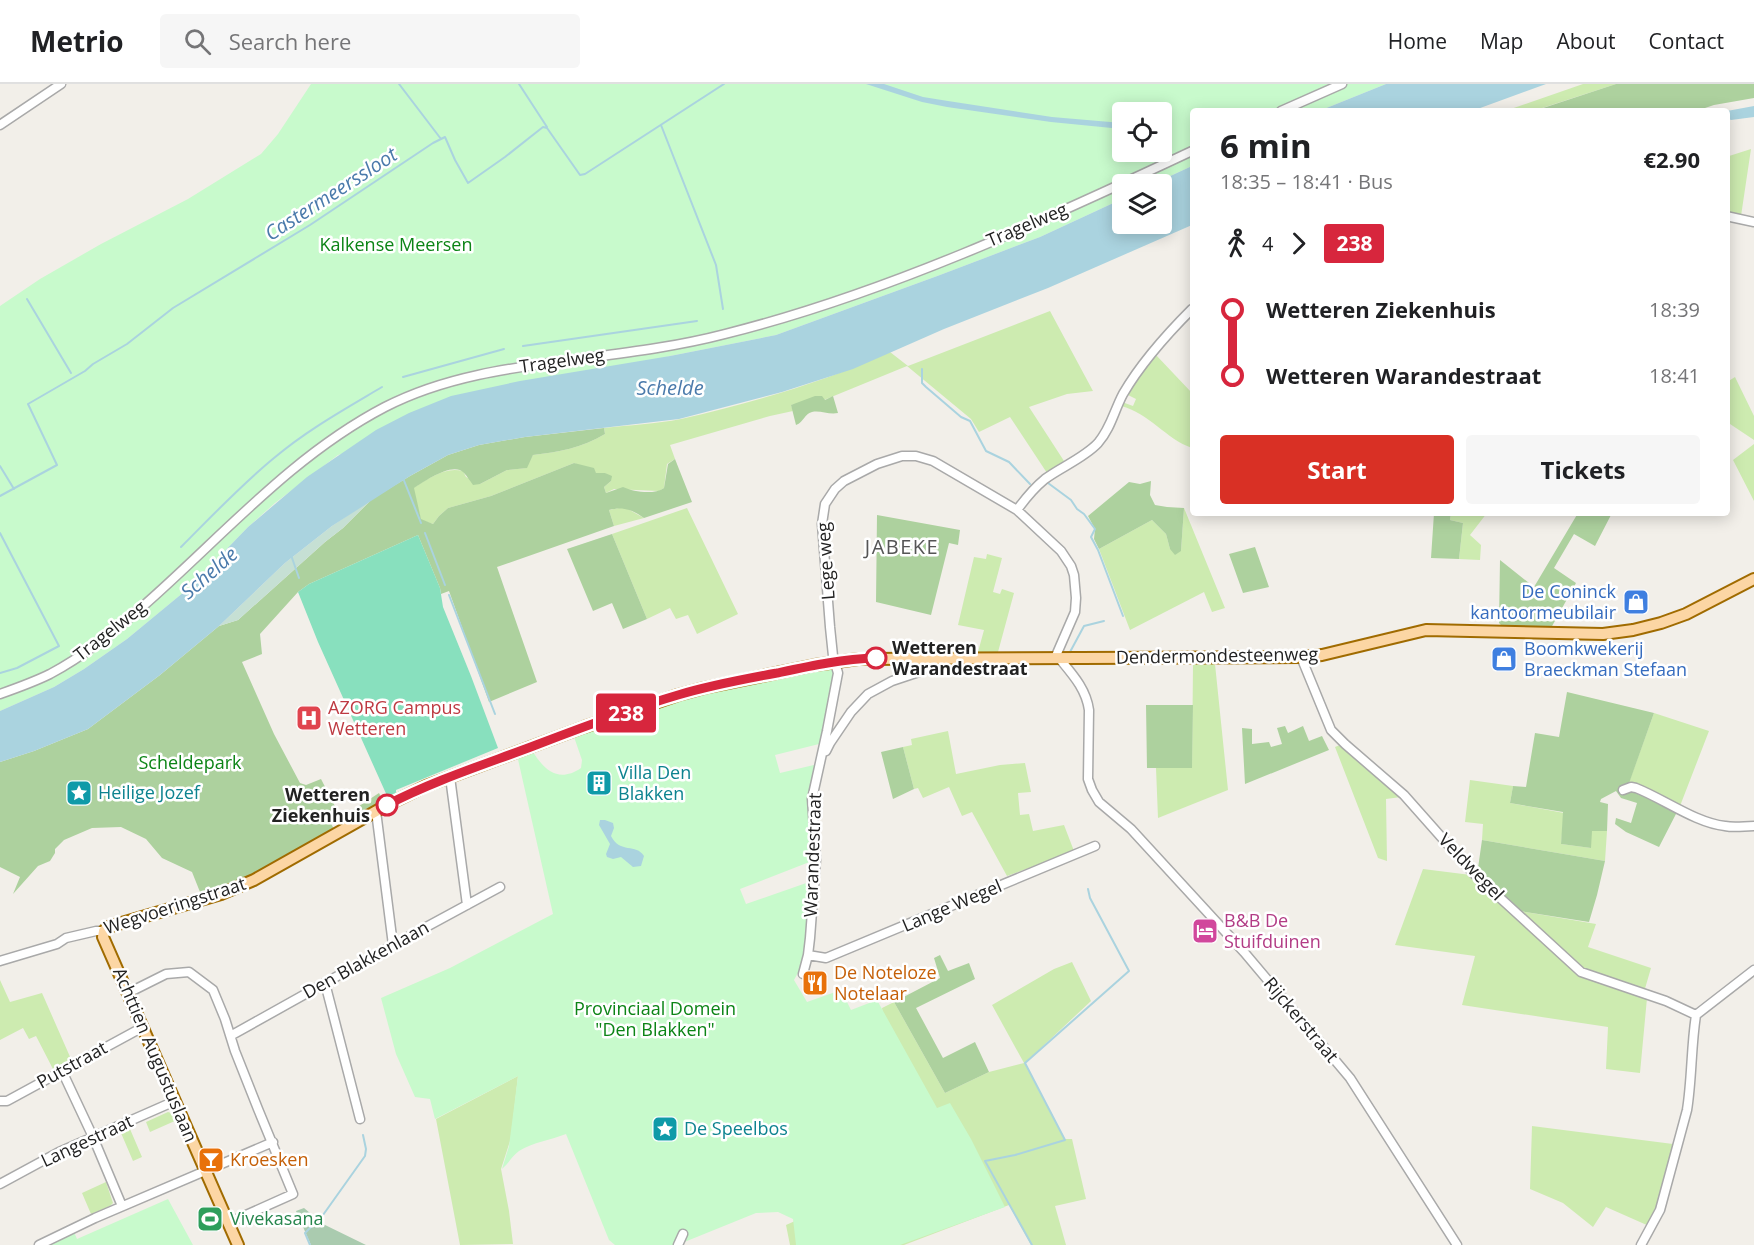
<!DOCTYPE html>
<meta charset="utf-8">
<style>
body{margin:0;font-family:"Open Sans",sans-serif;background:#f6f6f6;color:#202124;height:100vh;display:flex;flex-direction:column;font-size:22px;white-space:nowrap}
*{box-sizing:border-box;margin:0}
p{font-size:20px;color:#757577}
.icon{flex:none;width:33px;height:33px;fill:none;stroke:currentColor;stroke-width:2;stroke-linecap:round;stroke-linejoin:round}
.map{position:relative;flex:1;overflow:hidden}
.details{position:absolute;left:1190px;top:24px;width:540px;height:408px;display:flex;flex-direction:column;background:#fff;border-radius:6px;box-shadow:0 3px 15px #0003}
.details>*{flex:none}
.badge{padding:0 12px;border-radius:4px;font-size:21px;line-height:39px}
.controls{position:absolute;left:1112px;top:18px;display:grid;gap:12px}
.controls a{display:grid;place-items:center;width:60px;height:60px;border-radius:6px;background:#fff;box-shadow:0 3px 15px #0003;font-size:30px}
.map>.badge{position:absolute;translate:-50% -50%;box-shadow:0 0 0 3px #fff}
.legs{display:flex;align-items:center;gap:9px;height:66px;padding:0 30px;font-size:20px}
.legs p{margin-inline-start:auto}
.summary{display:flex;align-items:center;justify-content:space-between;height:102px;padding:0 30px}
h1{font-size:33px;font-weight:700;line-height:45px}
.cta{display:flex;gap:12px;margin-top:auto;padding:12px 30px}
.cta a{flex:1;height:69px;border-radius:6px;background:#d93025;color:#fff;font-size:24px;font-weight:700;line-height:69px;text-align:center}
.cta a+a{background:#f6f6f6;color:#202124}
ul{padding:0 30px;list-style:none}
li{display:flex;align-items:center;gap:21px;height:66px;font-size:22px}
li i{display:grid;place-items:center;width:9px;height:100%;margin:0 8px;background:currentColor}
li i::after{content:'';width:15px;height:15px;margin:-8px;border:4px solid;border-radius:50%;background:#fff}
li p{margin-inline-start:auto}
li:first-child i{background:linear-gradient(#0000 50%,currentColor 0)}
li:last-child i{background:linear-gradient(currentColor 50%,#0000 0)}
header{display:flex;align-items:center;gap:36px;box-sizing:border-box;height:84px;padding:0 30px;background:#fff;border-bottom:2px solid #e0e0e0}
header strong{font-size:28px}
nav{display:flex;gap:33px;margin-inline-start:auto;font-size:21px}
.search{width:420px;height:54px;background:#f6f6f6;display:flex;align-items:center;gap:15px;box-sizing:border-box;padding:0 21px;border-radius:6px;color:#757577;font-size:22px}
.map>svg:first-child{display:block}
.grass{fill:#cdebb0}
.forest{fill:#add19e}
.wetland{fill:#c6e0d4}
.cemetery{fill:#aacbaf}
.park{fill:#c8facc;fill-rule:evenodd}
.pitch{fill:#88e0be}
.water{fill:#aad3df}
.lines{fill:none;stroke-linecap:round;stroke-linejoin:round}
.stream{stroke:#aad3df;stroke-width:2}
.river{stroke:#aad3df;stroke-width:12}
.minor-casing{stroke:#a9a9a9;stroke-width:11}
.major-casing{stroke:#a06b00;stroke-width:14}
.minor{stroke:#fff;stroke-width:8}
.major{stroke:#fcd6a4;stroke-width:10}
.line-1-casing{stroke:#fff;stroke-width:14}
.line-1{stroke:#d7263d;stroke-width:9}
.stop-1-dot{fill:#fff;stroke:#d7263d;stroke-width:3}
.labels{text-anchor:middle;stroke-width:5;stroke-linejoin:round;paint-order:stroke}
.street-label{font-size:18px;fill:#222;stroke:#fff}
.park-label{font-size:18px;fill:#0c8416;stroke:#fff}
.shop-label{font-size:18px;fill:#366cbe;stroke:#fff;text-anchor:end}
.stop-label{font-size:18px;font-weight:bold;fill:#222;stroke:#fff;text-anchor:start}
.health-label{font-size:18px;fill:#be3a42;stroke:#fff;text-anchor:start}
.culture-label{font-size:18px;fill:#0d838f;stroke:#fff;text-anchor:start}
.hotel-label{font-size:18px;fill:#b23c85;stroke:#fff;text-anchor:start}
.food-label{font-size:18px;fill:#c56008;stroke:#fff;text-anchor:start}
.leisure-label{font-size:18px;fill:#27864d;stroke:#fff;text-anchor:start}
.water-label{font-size:20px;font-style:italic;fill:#4a7aab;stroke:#fff}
.neighbourhood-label{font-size:20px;letter-spacing:1.5px;fill:#555;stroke:#fff}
</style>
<header>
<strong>Metrio</strong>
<div class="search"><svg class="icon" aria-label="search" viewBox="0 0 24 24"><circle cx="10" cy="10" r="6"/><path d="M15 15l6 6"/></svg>Search here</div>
<nav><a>Home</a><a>Map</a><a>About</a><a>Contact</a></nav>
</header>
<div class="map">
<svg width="1754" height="1161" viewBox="0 0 1754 1161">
<rect width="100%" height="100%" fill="#f2efe9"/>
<path class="grass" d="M1583 0H1616L1533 27H1505Z
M1751 65 1741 132 1727 129 1726 73Z
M1050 227 1093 307 1067 310 1029 323 1064 377 1047 389 1010 333 979 348 971 335 907 282 824 316 791 321 793 327 770 332 670 361 675 375 667 380 664 404 659 407 614 405 606 409 604 403 611 397 605 389H596L574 379 491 412 448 424 439 432 433 440 421 436 413 404C428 395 445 382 463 387L466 393 480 400 507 386 526 384 533 371C558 368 582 364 605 350L604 344C629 341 656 340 681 335 752 319 824 298 890 268L908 282Z
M1156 271 1192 309V364C1166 355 1149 329 1121 322L1122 318 1133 322 1136 315 1126 310Z
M1735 293 1754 332V356L1727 338V298Z
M1754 360V417L1733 376Z
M619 424H626L644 434 614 442 609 426Z
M687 424 738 530 697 550 688 531 676 535 670 524 647 535 612 450Z
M1184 424 1225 524 1212 528 1204 508 1130 546 1099 465 1152 436 1166 450 1170 465 1181 467Z
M1451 429H1487L1470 451 1481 461 1480 476 1459 475 1463 439 1450 436Z
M987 470 1002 474 993 508 1000 510 1002 505 1014 509 998 568H978L984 546 958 541 974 473 986 475Z
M1193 580H1215L1228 706 1158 734 1156 684H1192Z
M1654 629 1709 647 1680 722 1628 701Z
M948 647 956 690 1000 681 1025 679 1031 708 1018 709 1020 731 1029 730 1033 747 1064 741 1074 767 1007 792 972 728 962 732 949 703 923 714 918 704 914 705 903 663 912 661 911 655Z
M1340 661 1401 713 1386 715 1387 777 1378 774 1335 663Z
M1470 696 1513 702 1510 719 1564 729 1561 760 1591 764V747H1607L1605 777 1482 756 1483 740 1465 738Z
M1423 785 1471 791 1577 889 1647 914 1640 989 1606 985 1608 943 1462 921 1475 872 1395 861Z
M1519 827 1596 840 1588 863 1651 884 1644 908 1581 884Z
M1072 878 1091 917 1025 979 1065 1055H1072L1086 1115 1055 1122 1066 1161H1031L1009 1121 904 1161H790L786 1141 903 1089 882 924 894 918 945 1009 989 988 1024 979 992 921 1054 885Z
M0 896 10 918 42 909 71 975 53 985 36 952 29 955 23 944 0 956Z
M518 992 511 1054 501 1085 509 1127 513 1160 460 1161 436 1035Z
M168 1028 174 1030 177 1036 150 1048 146 1038Z
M1532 1042 1673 1060 1659 1120 1649 1142 1606 1123 1593 1143 1563 1119 1530 1105Z
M130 1045 142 1073 133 1077 121 1049Z
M106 1098 113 1119 110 1122 91 1130 82 1109Z"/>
<path class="forest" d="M1616 0H1754V14L1714 21 1696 27H1534Z
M815 312H822L825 316 833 312 838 329C829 331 820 326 812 328 804 330 804 338 796 341L791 321Z
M604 344 605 350C582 364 558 368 533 371L527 384 507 386 480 400 473 401C470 397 467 392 464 389 453 377 424 398 414 404L421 435 433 440 439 432 448 424 491 412 574 379 594 384 596 389H605L612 392 611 397 604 403 606 409 623 403C634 408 654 411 664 404L668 380 675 375 692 418 644 434C633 426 623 422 609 426L614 442 497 483 537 598 489 618 449 507 441 510 440 504 418 451 309 500 298 508 260 550 262 570 242 578 274 650 300 699 306 701 321 695 339 730 329 736 334 745 292 772 202 813 192 788 162 774 146 755 121 743 92 744 64 756 55 765V769L50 777 38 782 13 810 20 793 0 783V678L34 667 88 645 160 591 219 542 238 536 325 458 343 444 372 415 410 392 448 371 479 361 525 353Z
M1151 397 1150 411 1155 421 1167 423 1184 424 1181 467 1175 471 1170 465 1166 450 1152 436 1099 465 1094 455 1095 445 1088 432 1129 398 1140 400Z
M1434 429H1451L1450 436 1463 439 1459 475 1431 474Z
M1578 429H1612L1595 462 1574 450 1554 484 1576 499 1551 544 1502 542 1499 539 1500 476 1534 503Z
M877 431 960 446 958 461 949 459 931 531 876 518Z
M612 450 647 535 623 545 612 519 593 527 567 465Z
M1255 463 1269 503 1243 509 1229 470Z
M1567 608 1654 629 1627 705 1677 728 1659 763 1626 748 1615 740 1616 734 1631 739 1637 719 1621 714 1616 707 1601 715 1600 718 1608 720 1607 747H1592L1591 764 1561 760 1563 728 1510 719 1513 702 1526 703 1535 649 1559 653Z
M1146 621H1193L1192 684H1147Z
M1285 642 1288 649 1303 642 1309 657 1322 652 1329 666 1245 700 1242 644 1252 645V660L1269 658 1271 663 1282 660 1277 644Z
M903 663 914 705 893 715 881 668Z
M379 709 383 717 369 725 368 724 364 726 365 728 347 738 344 732Z
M1482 756 1605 777 1597 811 1589 838 1519 827 1477 791Z
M940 871 948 887 969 879 975 895 916 924 943 974 975 958 989 988 945 1009 894 918 940 894 934 874Z"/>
<path class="wetland" d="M372 415 343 444 325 458 238 536 219 542 285 479 332 442Z"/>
<path class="cemetery" d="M304 1124 323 1140 366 1161H311L296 1127Z"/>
<path class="park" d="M311 0H1386L1319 27H1192V82L1153 100H1122V115L1040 153 940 191 776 251 670 272 338 371 275 419 248 443 190 503 127 555 84 585 54 603 0 627V222L40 195 101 160 188 115 261 70 278 50ZM1122 28H1161V68H1122Z
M834 582 836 596 823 659 775 671 780 689 818 680 812 777 740 805 746 820 812 797 806 874 794 896 807 918 841 906 851 926 877 916 937 1024 950 1019 971 1055 1005 1123 900 1161H796L793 1135 778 1128 756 1129 677 1161H615L609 1156 566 1050C551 1056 533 1058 519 1067 512 1072 509 1079 502 1085L509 1062 518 992 435 1035 430 1015 415 1013 396 970 381 914 450 884 553 830 517 671 533 668C545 687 559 699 581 684L582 676 573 650 679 615Z
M168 1115 193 1161H47L74 1148 77 1155Z"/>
<path class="pitch" d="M418 451 440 504 443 523 471 592 498 664 396 706V710L388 714 318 558 298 508 309 500Z"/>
<path class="water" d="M866 0H884L923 13 948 17 1052 33 1122 39V45L1051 38 947 23 922 18Z
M1386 0H1546L1472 27H1319Z
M1754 22V33L1731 36 1727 34V27Z
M1192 82V141L1048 204 944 245 853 285 782 308 679 335 525 353 479 361 448 371 410 392 332 442 285 479 219 542 160 591 88 645 34 667 0 678V627L54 603 84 585 127 555 190 503 248 443 307 393 376 346 409 329 451 312 520 297 670 272 776 251 940 191 1040 153 1122 115V140H1161V100H1153Z
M600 736H605L613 739 614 744 611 752C620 770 636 759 644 772L641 782 633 783 621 773 613 775 607 773 606 770 610 760 599 741Z"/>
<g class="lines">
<path class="stream" d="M399 0 441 55
M519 0 547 43
M661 41 716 181 723 225
M27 215 71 289
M523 262 697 237
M922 285V299L926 303 961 333 970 337 986 367 1009 378 1030 400
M403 293 504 265
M0 382 14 405
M403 394 421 439
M1048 399 1071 416 1077 425 1084 430 1095 445 1091 453 1098 466 1123 532
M0 412 57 381 28 320 85 287 93 280 127 260 173 224 310 141 433 59 445 53 455 76 468 99 505 73 543 43 547 44 580 91 585 90 724 0
M0 449 59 562 17 584 0 589
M425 449 445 501
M181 463C211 433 241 401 274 374 307 346 345 325 382 303
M291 471 299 494
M449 511 495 630
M1070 568 1084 542 1104 537
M323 1131 365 1072 366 1065 363 1051
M310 1161 305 1149 318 1136
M1032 1161 985 1077 1015 1071 1065 1056 1025 979 1129 887 1090 814 1088 805"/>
<path class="river" d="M1152 99 1153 100"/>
<g class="minor-casing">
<path id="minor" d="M1281 27 1342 0
M0 41 61 0
M1726 132 1754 138
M1017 426C1025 415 1034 404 1045 395 1061 383 1084 374 1098 359 1111 344 1114 327 1123 310 1141 279 1167 250 1192 225
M1301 573 1331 646 1345 660 1404 711 1474 790 1581 888 1666 917 1696 931
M1059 574C1073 591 1086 605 1089 626L1088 695 1092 706 1099 718 1131 745 1244 868 1350 994 1457 1161
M0 610C17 604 34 598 50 590 84 572 113 548 142 523 221 454 291 372 385 323 447 291 517 283 586 274 632 268 679 262 725 250 885 210 1043 137 1192 67
M826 667 830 659 851 628 868 610 892 597 922 587 929 580 931 574
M450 693 467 821
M1623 706 1631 703 1636 704C1664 715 1696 739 1725 742 1735 744 1744 742 1754 742
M376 727 393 861
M808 871 826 874 1095 762
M0 877 57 860 66 854 96 847H104
M803 890 808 871 810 854 816 775 812 715 827 647 838 589 833 572 830 543 822 440 825 420 835 405 844 397 877 380 902 372H916L933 377 1017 426 1061 467 1071 482 1074 491 1076 514 1075 528 1055 574
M325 899 360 1035
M128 909 166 890 189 888 213 906 225 935 235 967 258 1025 293 1110 228 1139
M1696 931 1754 886
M232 951 393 861 500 803
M62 987 93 1053 122 1122
M0 1017H7L143 943
M0 1100 59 1068 175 1017
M39 1161 95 1134 273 1058
M678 1161 683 1150
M1641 1161 1660 1126 1687 1026C1692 995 1691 963 1696 931"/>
</g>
<g class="major-casing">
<path id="major" d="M238 1161 103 853 104 847 108 843 221 810 254 796 387 721 426 702 584 643 678 611 704 604 815 581 858 575 1301 573 1322 571 1426 546 1603 550 1633 546 1661 539 1686 530 1754 495"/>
</g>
<use href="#minor" class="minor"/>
<use href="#major" class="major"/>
</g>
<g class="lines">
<g class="line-1-casing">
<path id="line-1" d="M387 721C435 696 486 680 536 661 583 643 630 625 678 611 711 601 744 595 777 589 810 582 842 575 876 574"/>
</g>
<use href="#line-1" class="line-1"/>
</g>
<defs>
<g id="shop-square" transform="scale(1.35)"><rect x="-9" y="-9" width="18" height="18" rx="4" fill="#3f7fe0" stroke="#fff"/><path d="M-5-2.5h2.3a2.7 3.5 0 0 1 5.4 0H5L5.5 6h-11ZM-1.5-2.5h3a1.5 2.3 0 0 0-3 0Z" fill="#fff"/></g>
<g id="hospital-square" transform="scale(1.35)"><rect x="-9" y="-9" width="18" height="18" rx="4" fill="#e0444e" stroke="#fff"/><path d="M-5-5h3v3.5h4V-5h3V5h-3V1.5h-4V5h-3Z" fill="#fff"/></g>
<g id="building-square" transform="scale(1.35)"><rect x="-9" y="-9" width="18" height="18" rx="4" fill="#0f9aa8" stroke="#fff"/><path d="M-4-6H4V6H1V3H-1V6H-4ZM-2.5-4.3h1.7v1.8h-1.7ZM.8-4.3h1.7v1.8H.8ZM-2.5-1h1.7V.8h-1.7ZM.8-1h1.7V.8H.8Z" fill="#fff"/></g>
<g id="sight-square" transform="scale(1.35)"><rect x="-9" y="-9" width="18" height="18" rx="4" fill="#0f9aa8" stroke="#fff"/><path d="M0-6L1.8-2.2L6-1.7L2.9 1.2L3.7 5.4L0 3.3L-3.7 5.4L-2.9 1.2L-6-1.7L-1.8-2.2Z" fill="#fff"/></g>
<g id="hotel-square" transform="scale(1.35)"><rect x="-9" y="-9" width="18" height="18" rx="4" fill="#d1479c" stroke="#fff"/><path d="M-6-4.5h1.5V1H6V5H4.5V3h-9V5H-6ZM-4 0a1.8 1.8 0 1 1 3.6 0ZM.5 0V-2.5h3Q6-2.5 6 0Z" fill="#fff"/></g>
<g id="restaurant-square" transform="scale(1.35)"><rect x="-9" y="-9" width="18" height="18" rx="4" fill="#e8710a" stroke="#fff"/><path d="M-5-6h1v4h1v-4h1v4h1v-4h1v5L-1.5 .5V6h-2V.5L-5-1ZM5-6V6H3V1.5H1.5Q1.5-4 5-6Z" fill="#fff"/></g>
<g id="bar-square" transform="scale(1.35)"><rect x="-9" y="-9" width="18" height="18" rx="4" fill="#e8710a" stroke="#fff"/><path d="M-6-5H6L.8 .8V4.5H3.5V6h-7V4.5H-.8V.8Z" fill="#fff"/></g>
<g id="stadium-square" transform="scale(1.35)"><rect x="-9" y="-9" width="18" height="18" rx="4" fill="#2e9e5b" stroke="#fff"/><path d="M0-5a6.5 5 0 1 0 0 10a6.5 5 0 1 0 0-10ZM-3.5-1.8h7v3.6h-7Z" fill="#fff"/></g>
</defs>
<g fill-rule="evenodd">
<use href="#shop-square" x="1636" y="518"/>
<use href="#shop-square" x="1504" y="575"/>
<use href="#hospital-square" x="309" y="634"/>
<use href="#building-square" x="599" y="699"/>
<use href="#sight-square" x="79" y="709"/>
<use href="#hotel-square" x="1205" y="847"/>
<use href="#restaurant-square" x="815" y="899"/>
<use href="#sight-square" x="665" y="1045"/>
<use href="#bar-square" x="211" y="1076"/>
<use href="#stadium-square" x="210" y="1135"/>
</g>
<g class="stop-1-dot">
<circle cx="876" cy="574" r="10"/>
<circle cx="387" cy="721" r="10"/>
</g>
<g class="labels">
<g class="street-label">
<text transform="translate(1027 141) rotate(-23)" y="6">Tragelweg</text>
<text transform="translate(562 277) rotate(-8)" y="6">Tragelweg</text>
<text transform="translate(826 477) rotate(-94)" y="6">Lege weg</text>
<text transform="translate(110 547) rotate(-38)" y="6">Tragelweg</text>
<text transform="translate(1217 572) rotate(-1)" y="6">Dendermondesteenweg</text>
<text transform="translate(813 771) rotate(-88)" y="6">Warandestraat</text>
<text transform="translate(1471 783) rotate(46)" y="6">Veldwegel</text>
<text transform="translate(175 822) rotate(-18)" y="6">Wegvoeringstraat</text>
<text transform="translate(952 822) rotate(-23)" y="6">Lange Wegel</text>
<text transform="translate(366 876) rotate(-29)" y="6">Den Blakkenlaan</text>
<text transform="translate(1301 936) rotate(50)" y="6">Rijckerstraat</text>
<text transform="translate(155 971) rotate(67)" y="6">Achttien Augustuslaan</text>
<text transform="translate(72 981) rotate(-29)" y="6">Putstraat</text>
<text transform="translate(87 1057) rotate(-25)" y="6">Langestraat</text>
</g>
<g class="park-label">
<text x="396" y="167">Kalkense Meersen</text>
<text x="190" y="685">Scheldepark</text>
<text x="655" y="931">Provinciaal Domein<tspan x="655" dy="21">"Den Blakken"</tspan></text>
</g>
<g class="shop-label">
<text x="1616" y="514">De Coninck<tspan x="1616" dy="21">kantoormeubilair</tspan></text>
<text x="1524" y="571" text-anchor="start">Boomkwekerij<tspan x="1524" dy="21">Braeckman Stefaan</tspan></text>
</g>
<g class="stop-label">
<text x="892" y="570">Wetteren<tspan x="892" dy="21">Warandestraat</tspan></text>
<text x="370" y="717" text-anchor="end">Wetteren<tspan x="370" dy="21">Ziekenhuis</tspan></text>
</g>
<g class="health-label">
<text x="328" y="630">AZORG Campus<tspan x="328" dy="21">Wetteren</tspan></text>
</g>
<g class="culture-label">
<text x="618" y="695">Villa Den<tspan x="618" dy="21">Blakken</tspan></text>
<text x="98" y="715">Heilige Jozef</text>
<text x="684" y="1051">De Speelbos</text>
</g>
<g class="hotel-label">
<text x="1224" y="843">B&amp;B De<tspan x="1224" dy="21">Stuifduinen</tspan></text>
</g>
<g class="food-label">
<text x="834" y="895">De Noteloze<tspan x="834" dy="21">Notelaar</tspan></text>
<text x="230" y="1082">Kroesken</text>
</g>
<g class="leisure-label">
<text x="230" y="1141">Vivekasana</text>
</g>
<g class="water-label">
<text transform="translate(331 110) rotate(-33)" y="7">Castermeerssloot</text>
<text x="670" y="311">Schelde</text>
<text transform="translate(209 489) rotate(-41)" y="7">Schelde</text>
</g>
<g class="neighbourhood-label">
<text x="902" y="470">JABEKE</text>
</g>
</g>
</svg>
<div class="controls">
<a><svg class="icon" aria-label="locate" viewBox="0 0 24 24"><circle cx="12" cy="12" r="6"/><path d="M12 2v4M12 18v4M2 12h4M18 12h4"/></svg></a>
<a><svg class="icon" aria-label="layers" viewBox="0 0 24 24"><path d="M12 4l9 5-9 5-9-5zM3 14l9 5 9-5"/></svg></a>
</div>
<b class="badge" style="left:626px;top:629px;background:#d7263d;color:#fff">238</b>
<section class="details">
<div class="summary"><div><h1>6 min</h1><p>18:35 – 18:41 · Bus</p></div><b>€2.90</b></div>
<div class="legs"><svg class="icon" aria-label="walk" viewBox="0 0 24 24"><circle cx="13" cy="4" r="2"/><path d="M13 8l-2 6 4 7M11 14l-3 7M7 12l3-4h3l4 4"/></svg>4<svg class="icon" aria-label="forward" viewBox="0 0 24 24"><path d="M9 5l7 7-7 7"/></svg><b class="badge" style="background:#d7263d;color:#fff">238</b></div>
<ul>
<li><i style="color:#d7263d"></i><b>Wetteren Ziekenhuis</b><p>18:39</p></li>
<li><i style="color:#d7263d"></i><b>Wetteren Warandestraat</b><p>18:41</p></li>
</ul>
<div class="cta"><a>Start</a><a>Tickets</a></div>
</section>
</div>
